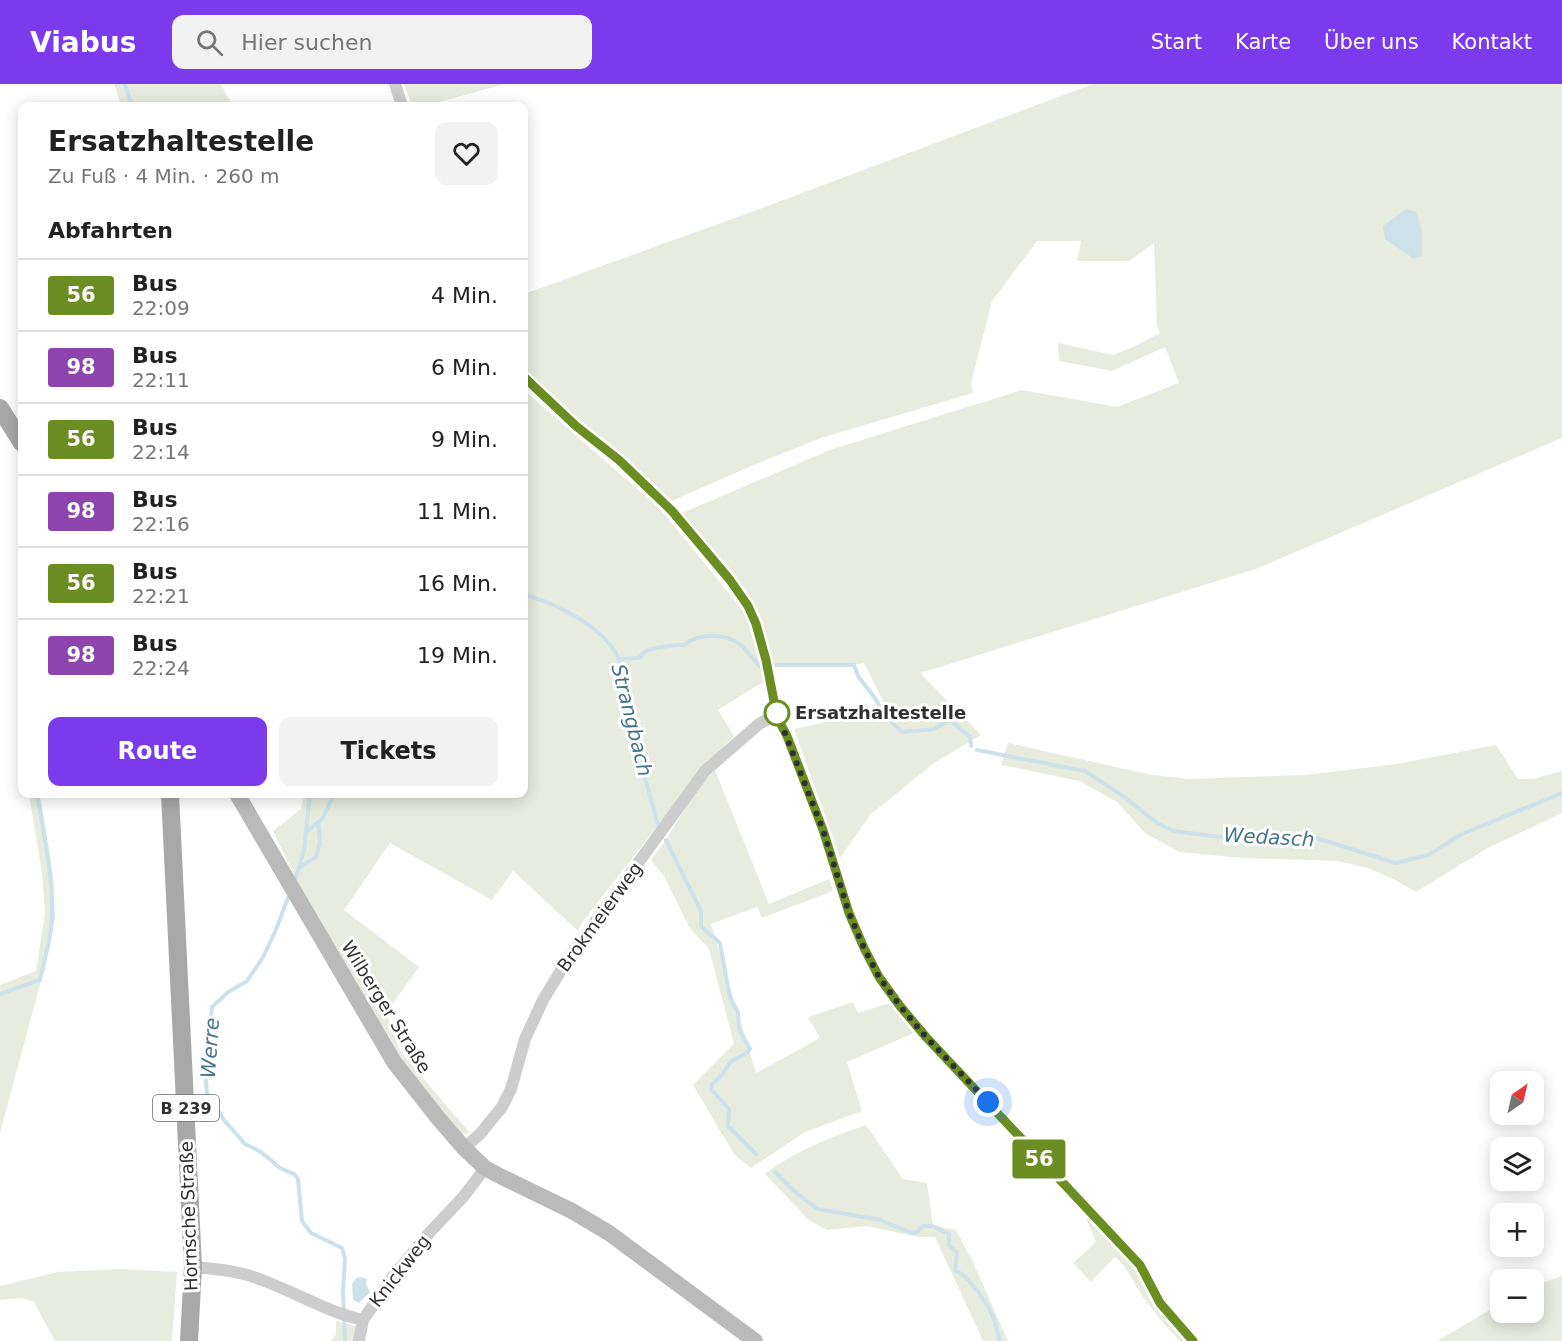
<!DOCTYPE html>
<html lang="de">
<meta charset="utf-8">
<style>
body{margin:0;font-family:"DejaVu Sans",sans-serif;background:#f2f2f2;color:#222;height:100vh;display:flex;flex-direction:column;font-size:22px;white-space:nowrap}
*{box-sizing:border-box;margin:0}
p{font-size:20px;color:#767676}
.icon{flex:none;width:33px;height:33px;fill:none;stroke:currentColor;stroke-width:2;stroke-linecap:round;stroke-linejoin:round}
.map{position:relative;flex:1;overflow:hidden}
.sheet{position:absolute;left:18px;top:18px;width:510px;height:696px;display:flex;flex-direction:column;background:#fff;border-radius:12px;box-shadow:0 3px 15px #0003}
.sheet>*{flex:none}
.badge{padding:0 12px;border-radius:4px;font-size:21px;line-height:39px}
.needle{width:39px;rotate:34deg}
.tools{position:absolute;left:1490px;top:987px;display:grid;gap:12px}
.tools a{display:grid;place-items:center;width:54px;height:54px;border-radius:12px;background:#fff;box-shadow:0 3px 15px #0003;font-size:30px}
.you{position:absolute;width:30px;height:30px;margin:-15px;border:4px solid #fff;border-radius:50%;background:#1a73e8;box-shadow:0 0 0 9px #1a73e833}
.map>.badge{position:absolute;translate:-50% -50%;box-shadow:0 0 0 3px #fff}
h2{padding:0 30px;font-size:22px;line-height:54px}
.round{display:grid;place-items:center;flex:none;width:63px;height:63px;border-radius:12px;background:#f2f2f2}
.summary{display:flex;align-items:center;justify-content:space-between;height:102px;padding:0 30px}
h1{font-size:28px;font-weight:800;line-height:45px}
.cta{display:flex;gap:12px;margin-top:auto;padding:12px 30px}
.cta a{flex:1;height:69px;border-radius:12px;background:#7c3aed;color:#fff;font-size:24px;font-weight:800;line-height:69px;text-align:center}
.cta a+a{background:#f2f2f2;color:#222}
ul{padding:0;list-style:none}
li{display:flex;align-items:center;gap:18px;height:72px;padding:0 30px;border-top:2px solid #e0e0e0}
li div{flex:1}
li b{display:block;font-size:22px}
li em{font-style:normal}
li .badge{min-width:66px;font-weight:700;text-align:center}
header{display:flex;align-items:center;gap:36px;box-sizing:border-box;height:84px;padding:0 30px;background:#7c3aed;color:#fff}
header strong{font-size:28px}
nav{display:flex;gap:33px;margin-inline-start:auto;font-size:21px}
.search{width:420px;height:54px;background:#f2f2f2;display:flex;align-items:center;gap:15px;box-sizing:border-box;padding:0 21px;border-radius:12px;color:#767676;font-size:22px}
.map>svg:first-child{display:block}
.green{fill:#e7ecdf}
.water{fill:#cde1ea}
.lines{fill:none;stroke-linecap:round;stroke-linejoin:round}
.stream{stroke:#cde1ea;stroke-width:4}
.street{stroke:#cdcdcd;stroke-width:12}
.secondary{stroke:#bababa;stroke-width:16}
.primary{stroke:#a8a8a8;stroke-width:18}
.line-casing{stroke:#fff;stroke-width:14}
.line{stroke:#6b8e23;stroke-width:9}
.walk{stroke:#303030;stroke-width:6;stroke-dasharray:0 10.8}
.stop-dot{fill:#fff;stroke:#6b8e23;stroke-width:3}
.labels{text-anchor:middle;stroke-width:6;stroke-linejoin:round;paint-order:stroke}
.shield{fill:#fff;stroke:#6e6e6e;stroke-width:1.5}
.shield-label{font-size:16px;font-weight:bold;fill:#303030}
.stop-label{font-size:18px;font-weight:bold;fill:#303030;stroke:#fff;text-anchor:start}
.street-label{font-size:18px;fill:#303030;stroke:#fff}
.water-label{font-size:20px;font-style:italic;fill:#43758d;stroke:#fff}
</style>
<header>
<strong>Viabus</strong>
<div class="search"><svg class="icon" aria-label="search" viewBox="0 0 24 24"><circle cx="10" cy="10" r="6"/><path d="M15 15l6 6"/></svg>Hier suchen</div>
<nav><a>Start</a><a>Karte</a><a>Über uns</a><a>Kontakt</a></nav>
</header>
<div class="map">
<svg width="1562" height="1257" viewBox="0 0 1562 1257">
<rect width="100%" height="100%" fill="#fff"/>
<path class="green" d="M114 0H221L233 22H121Z
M404 0H505L424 22H412Z
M1093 0H1562V354L1256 485 920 589 981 651 934 679 870 731 840 774 794 645 887 625 864 579 854 581H774L758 528 719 474 682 429 830 366 1022 306 1117 323 1179 299 1165 263 1112 287 1059 277 1058 259 1113 271 1133 263 1160 249 1157 242 1154 159 1129 177H1077L1081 157H1037L992 217 971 299 973 309 821 354 751 382 672 417 546 311 524 288V210L754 127Z
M524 306 660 425 693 465 745 529 767 598 758 601 718 626 734 652 706 680 583 837 578 847 513 787 492 816 390 759 344 826 419 883 386 929 399 966 470 1049 461 1051 407 984 301 805 273 747 301 725 304 710H524Z
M1008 659 1152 691 1190 695 1304 691 1397 680 1496 661 1518 695H1533L1562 687V729L1486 765 1416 808 1395 796 1368 784 1337 777 1243 774 1179 768 1145 749 1117 718 1079 697 1001 681Z
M715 686 769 820 829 795 833 807 762 834 757 823 711 840 756 989 820 954 808 933 853 918 858 929 893 918 916 948 847 978 862 1027 805 1048 751 1084 734 1070 693 1001 734 960 709 865 689 843 664 792 651 776 666 756 696 706Z
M29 710H40L53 791 55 835 45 882 0 1049V901L36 887 45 829 42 789Z
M866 1041 903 1095 927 1099 933 1141 956 1146 973 1178 1008 1257H983L935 1153H918L867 1142 827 1146 810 1137 765 1090C796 1066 830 1054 866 1041Z
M1082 1125 1119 1161 1189 1257H1180C1165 1241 1149 1223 1137 1204 1130 1192 1126 1182 1115 1173L1091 1198 1073 1179 1096 1158Z
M119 1185 177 1188 172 1257H55L34 1218 22 1214 0 1216V1202L58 1188Z
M1562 1192V1257H1437L1500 1220V1228H1533V1202Z
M336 1237 358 1243 353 1257H331L336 1250Z"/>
<path class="water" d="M1406 125 1416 128 1422 147V172L1414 175 1385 155 1383 142Z
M360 1193 367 1195 366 1200 370 1208 359 1219 353 1216 352 1200 356 1194Z"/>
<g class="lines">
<path class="stream" d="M125 0 132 22
M524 511C554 518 607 544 619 576 625 591 625 610 628 625 637 664 647 702 658 741
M619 575 639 574C641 572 643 569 646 567 653 564 677 560 684 561 698 549 726 549 741 561 748 567 753 576 760 582
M774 581H854L858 592 877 617 881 628 902 648 934 645 950 636 970 653 971 662
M977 666 1085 687 1123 712 1157 739 1174 747 1211 752 1253 755 1310 752 1396 779 1428 771 1462 750 1562 709
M306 748 323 734 334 710
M666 756 701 827V842L720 859 730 914 738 928 739 945 750 965C745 973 739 972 733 976 724 983 726 991 712 1000L711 1005 729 1025 728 1042 756 1070
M300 783 316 773 320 759 318 738
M295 796 304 767 310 710
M289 811 275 848 263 873 247 897 227 909 212 923 205 988 207 1009 224 1036 245 1060 261 1068 280 1084 294 1090 298 1095 302 1137 311 1149 342 1164 345 1175 343 1207 345 1257
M0 910 40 896C45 874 52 851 52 828 53 789 43 748 37 710
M775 1088 795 1108 818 1125 880 1136 912 1149 917 1148 923 1142H933L949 1150V1161L957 1169 955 1187C969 1190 990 1224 995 1238 997 1244 998 1251 1000 1257"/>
<path class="street" d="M395 0 402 22
M524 293 576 342 619 376 672 427 730 496 748 522 756 540 767 576 777 633 787 652 823 745 849 829 864 864 879 893 900 922 926 953 1140 1181 1160 1219 1193 1257
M464 1064 480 1050 502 1023 511 1005 525 955 543 916 566 878 705 687 759 640 768 635 777 633
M193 1183C216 1185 240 1187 262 1196 297 1209 327 1228 363 1236
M363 1236 394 1191 430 1148 464 1112 485 1084
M359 1257 363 1236"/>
<path class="secondary" d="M237 710 394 978 438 1034 464 1064 485 1084 496 1090 572 1127 609 1149 755 1257"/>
<path class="primary" d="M0 324 22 359
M170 710 193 1183 189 1257"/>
</g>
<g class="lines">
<g class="line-casing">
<path id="line" d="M524 293 576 342 619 376 672 427 730 496 748 522 756 540 766 576 777 633 787 652 823 746 849 829 864 864 879 893 900 922 926 953 1140 1181 1160 1219 1193 1257"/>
</g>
<use href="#line" class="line"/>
<path class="walk" d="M777 629 823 746 849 829 864 864 879 893 900 922 926 953 988 1018"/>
</g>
<circle class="stop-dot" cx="777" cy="629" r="12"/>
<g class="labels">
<rect class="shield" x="153" y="1011" width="66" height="26" rx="4.5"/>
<g class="shield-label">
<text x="186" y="1030">B 239</text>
</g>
<g class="stop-label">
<text x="795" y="635">Ersatzhaltestelle</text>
</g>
<g class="street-label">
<text transform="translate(600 833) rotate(-54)" y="6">Brokmeierweg</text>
<text transform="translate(386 923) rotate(58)" y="6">Wilberger Straße</text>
<text transform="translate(189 1132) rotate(-92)" y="6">Hornsche Straße</text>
<text transform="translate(400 1187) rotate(-52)" y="6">Knickweg</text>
</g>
<g class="water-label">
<text transform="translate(632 636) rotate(76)" y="7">Strangbach</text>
<text transform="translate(1269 753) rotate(3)" y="7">Wedasch</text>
<text transform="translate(210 964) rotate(-86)" y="7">Werre</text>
</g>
</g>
</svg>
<div class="tools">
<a><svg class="needle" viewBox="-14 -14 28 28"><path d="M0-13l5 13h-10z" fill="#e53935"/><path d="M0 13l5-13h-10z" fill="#767676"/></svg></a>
<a><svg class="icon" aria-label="layers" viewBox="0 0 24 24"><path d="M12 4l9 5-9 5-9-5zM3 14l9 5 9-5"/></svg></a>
<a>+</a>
<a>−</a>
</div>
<div class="you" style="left:988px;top:1018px"></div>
<b class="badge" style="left:1039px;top:1075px;background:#6b8e23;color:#fff">56</b>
<section class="sheet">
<div class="summary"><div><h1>Ersatzhaltestelle</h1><p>Zu Fuß · 4 Min. · 260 m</p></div><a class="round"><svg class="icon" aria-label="heart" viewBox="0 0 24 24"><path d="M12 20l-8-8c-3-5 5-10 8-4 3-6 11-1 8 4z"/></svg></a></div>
<h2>Abfahrten</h2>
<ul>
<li><span class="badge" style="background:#6b8e23;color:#fff">56</span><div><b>Bus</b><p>22:09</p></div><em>4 Min.</em></li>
<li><span class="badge" style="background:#8e44ad;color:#fff">98</span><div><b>Bus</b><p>22:11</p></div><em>6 Min.</em></li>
<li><span class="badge" style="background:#6b8e23;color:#fff">56</span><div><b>Bus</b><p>22:14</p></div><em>9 Min.</em></li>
<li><span class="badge" style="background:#8e44ad;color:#fff">98</span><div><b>Bus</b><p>22:16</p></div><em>11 Min.</em></li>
<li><span class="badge" style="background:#6b8e23;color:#fff">56</span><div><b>Bus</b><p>22:21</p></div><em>16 Min.</em></li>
<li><span class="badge" style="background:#8e44ad;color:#fff">98</span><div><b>Bus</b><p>22:24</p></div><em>19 Min.</em></li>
</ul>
<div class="cta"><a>Route</a><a>Tickets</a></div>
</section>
</div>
